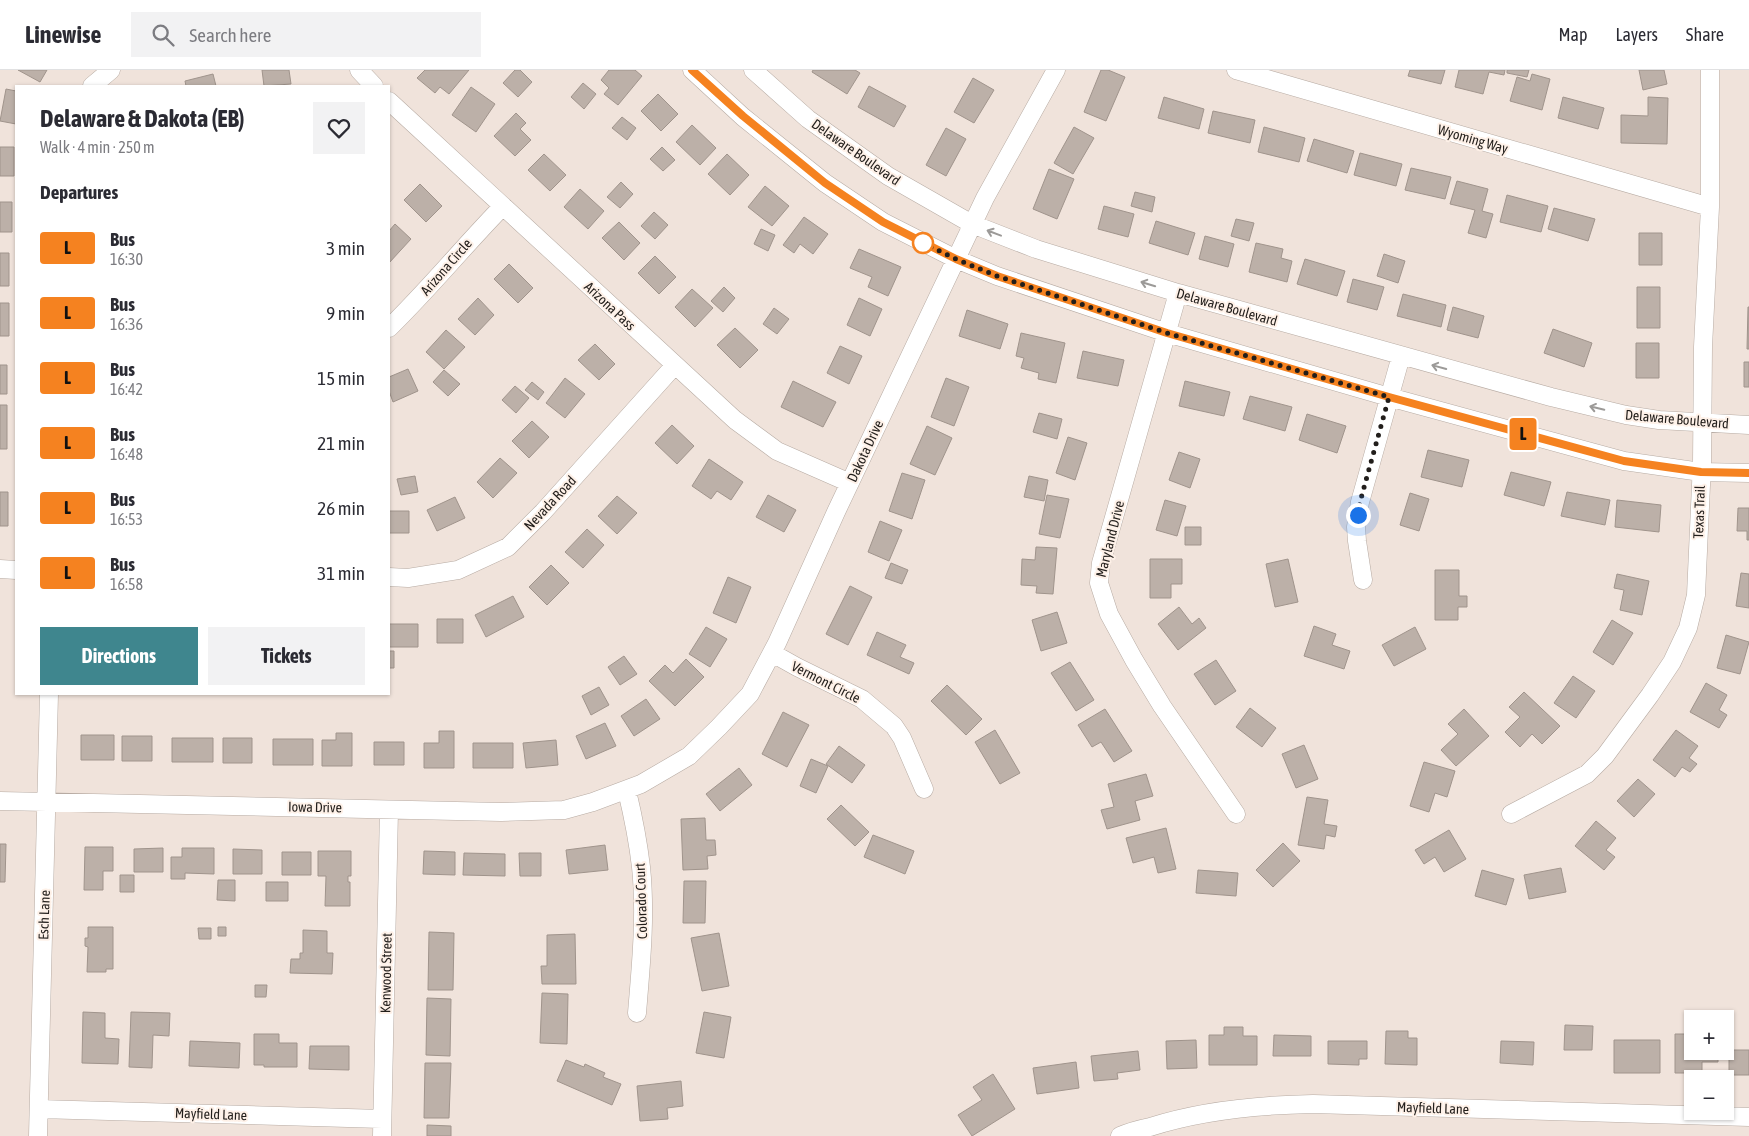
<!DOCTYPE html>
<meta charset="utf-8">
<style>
body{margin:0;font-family:"Asap Condensed",sans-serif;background:#f2f2f3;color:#2b2b33;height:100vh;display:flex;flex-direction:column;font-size:19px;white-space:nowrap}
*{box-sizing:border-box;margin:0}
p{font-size:16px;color:#7c7c81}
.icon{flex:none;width:28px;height:28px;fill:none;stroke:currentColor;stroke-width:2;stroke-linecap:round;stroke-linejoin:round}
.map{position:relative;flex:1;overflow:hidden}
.details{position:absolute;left:15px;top:15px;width:375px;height:610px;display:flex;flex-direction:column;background:#fff;border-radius:0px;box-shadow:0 1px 4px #0004}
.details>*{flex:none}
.badge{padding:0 10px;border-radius:4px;font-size:18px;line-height:32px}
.controls{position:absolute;left:1684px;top:940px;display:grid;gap:10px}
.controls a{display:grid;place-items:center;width:50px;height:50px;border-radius:0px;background:#fff;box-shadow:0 1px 4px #0004;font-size:25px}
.you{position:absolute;width:25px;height:25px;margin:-12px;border:4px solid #fff;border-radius:50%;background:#1a73e8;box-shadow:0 0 0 8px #1a73e833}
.map>.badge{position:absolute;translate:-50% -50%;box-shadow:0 0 0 2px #fff}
h2{padding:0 25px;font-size:19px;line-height:45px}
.round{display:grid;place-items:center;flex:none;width:52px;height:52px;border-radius:0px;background:#f2f2f3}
.head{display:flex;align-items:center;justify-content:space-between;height:85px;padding:0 25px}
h1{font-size:24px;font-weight:700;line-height:38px}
.cta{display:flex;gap:10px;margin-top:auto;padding:10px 25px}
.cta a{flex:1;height:58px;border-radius:0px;background:#3f868e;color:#fff;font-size:20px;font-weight:700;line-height:58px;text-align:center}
.cta a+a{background:#f2f2f3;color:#2b2b33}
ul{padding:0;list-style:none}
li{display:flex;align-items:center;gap:15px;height:65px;padding:0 25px}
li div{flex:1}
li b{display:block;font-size:19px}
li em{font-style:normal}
li .badge{min-width:55px;font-weight:700;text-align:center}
header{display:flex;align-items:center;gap:30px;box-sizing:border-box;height:70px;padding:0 25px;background:#fff;border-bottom:1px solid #e1e1e2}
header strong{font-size:24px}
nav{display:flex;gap:28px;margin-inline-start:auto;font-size:18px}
.search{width:350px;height:45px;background:#f2f2f3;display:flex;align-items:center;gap:12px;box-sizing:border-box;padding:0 18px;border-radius:0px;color:#7c7c81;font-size:19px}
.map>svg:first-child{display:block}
.building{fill:#bcb0a8;stroke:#a0948c}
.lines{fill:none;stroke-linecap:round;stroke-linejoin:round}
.street-casing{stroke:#b7aba3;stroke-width:19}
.street{stroke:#fff;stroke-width:18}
.oneway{stroke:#9c9a98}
.line-casing{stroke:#fff;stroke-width:11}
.line{stroke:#f58220;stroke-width:8}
.walk{stroke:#221e1b;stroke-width:5;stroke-dasharray:0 9}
.stop-dot{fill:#fff;stroke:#f58220;stroke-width:2.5}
.labels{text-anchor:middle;stroke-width:4;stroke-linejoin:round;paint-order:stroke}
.street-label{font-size:14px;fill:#221e1b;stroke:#fef1e8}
</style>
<header>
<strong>Linewise</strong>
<div class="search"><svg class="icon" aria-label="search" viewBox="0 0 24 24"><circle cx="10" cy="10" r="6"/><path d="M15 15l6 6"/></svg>Search here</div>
<nav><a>Map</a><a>Layers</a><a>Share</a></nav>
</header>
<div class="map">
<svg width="1749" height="1066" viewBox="0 0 1749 1066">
<rect width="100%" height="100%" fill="#f0e3db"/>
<path class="building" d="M18 0H47L40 12Z
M262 0H289L291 14 264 16Z
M425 0H469L449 24 440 17 435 23 417 8Z
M515 0H520L532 12 518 27 503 13Z
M609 0H635L642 6 618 35 604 24 609 18 601 10Z
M813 0H855L860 3 847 24 812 2Z
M1101 0H1108L1125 7 1106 51 1084 42Z
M1410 0H1445L1441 14 1408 6Z
M1459 0H1505L1504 5 1489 2 1483 24 1455 17Z
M1507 0H1529L1527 7 1507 3Z
M1639 0H1664L1667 14 1643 20Z
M213 4 216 16H186L185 11Z
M1532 4 1550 9 1542 40 1510 31 1517 7 1530 11Z
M973 8 994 20 974 53 954 42Z
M583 13 596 24 584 39 571 27Z
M869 16 906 36 894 57 858 37Z
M471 17 495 34 476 62 452 45Z
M6 19 16 21V54L0 51Z
M658 24 678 44 661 61 641 41Z
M1164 27 1204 39 1199 59 1158 48Z
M1563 27 1604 38 1598 59 1558 48Z
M1648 27 1668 28 1667 74 1621 73V45L1648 46Z
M1213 41 1255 50 1250 73 1208 63Z
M516 43 526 53 520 59 531 70 515 86 494 66Z
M622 47 636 58 627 70 612 58Z
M692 55 716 78 700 95 676 72Z
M1074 57 1094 68 1073 104 1054 93Z
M1264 57 1305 68 1299 92 1258 82Z
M946 58 966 69 946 106 926 95Z
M1314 69 1354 81 1347 103 1307 91Z
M0 77H14V106H0Z
M662 77 675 90 663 101 650 89Z
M1360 83 1402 94 1396 116 1354 105Z
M544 84 566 105 550 121 528 100Z
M727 84 749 105 730 125 708 104Z
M1411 98 1451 107 1445 129 1405 120Z
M1049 99 1074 109 1057 149 1033 139Z
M1457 111 1488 119 1482 141 1493 144 1486 168 1468 163 1475 140 1450 134Z
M621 112 633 124 620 138 607 127Z
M420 114 442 136 426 152 404 130Z
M765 116 789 136 772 156 748 137Z
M580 119 604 141 588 159 564 137Z
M1135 122 1155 127 1152 142 1131 136Z
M1507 125 1548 136 1541 162 1500 152Z
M0 132H12V162H0Z
M1104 136 1134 144 1128 167 1098 159Z
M1554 138 1595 149 1588 171 1548 159Z
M654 142 668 155 655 169 641 156Z
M804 147 828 164 813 184 800 174 794 183 783 175Z
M1236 149 1254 153 1249 171 1231 166Z
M1156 151 1195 163 1188 185 1149 173Z
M619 152 640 173 624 190 602 168Z
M395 154 411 169 389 193V161Z
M761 159 775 165 768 181 754 174Z
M1639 163H1662V195H1639Z
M1205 166 1234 174 1228 197 1199 189Z
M1256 173 1283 179 1281 188 1292 191 1287 212 1249 202Z
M859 179 901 197 888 226 868 217 872 207 850 198Z
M0 183H9V216H0Z
M1384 184 1405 191 1398 213 1377 206Z
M655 186 676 207 659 224 638 203Z
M1305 189 1345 201 1337 226 1297 214Z
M509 194 533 218 518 233 494 209Z
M1353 209 1384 217 1377 240 1347 232Z
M724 217 735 228 723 242 711 231Z
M1637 217H1660V258H1637Z
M692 219 713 238 695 257 675 237Z
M1403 224 1446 235 1441 257 1397 246Z
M478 228 494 245 475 265 458 249Z
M859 228 882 239 870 266 847 255Z
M0 233H9V266H0Z
M1453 237 1484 246 1478 268 1447 260Z
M1748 237H1749V279H1747Z
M774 238 789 249 777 264 763 254Z
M967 240 1008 254 1000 279 959 266Z
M735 258 758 280 740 298 717 275Z
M1553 259 1592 273 1584 297 1544 283Z
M446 260 465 277 444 299 426 282Z
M1021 263 1065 273 1056 313 1038 309 1039 303 1021 298 1024 288 1016 286Z
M1636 273H1659V308H1636Z
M595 274 615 294 599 310 578 290Z
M840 276 862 286 849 314 827 303Z
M1083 281 1124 290 1118 316 1077 308Z
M1744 292H1749V317H1744Z
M0 295H7V324H0Z
M408 299 418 321 393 332 389 321V307Z
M444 300 460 314 448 326 433 312Z
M565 308 585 324 565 348 546 333Z
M946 308 969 317 954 356 931 347Z
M793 311 836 332 823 357 781 337Z
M1185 311 1230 322 1224 346 1179 336Z
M532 312 544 322 538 330 525 320Z
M515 316 529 328 516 343 502 330Z
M1250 326 1292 337 1285 361 1243 349Z
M0 335H7V379H0Z
M1039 343 1062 349 1057 369 1033 362Z
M1307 344 1346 356 1337 383 1299 370Z
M532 351 549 367 529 388 512 371Z
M672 355 694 376 677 394 655 373Z
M927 356 952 368 935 405 910 394Z
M1068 367 1087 373 1075 410 1056 403Z
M1428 380 1469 390 1462 417 1421 407Z
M1179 382 1200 389 1190 418 1169 410Z
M500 388 517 403 493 428 477 412Z
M709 389 743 412 731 430 717 421 711 429 692 416Z
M1511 402 1551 412 1544 436 1504 425Z
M902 403 925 410 912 449 889 441Z
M415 406 418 422 401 425 397 409Z
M1029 406 1048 410 1044 431 1024 427Z
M0 422H8V456H0Z
M1567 422 1610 430 1605 455 1561 446Z
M1410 423 1429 429 1419 461 1400 455Z
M768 425 796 440 784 462 756 447Z
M1047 425 1069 429 1060 468 1039 464Z
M617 426 637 443 617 464 598 446Z
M455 427 465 448 437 461 427 440Z
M1165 430 1186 436 1177 466 1156 460Z
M1617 430 1661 435 1659 462 1615 457Z
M1738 438H1749V470H1747V461H1737Z
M389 441H409V463H389Z
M880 451 902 460 889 491 868 482Z
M1185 457H1201V475H1185Z
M587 459 604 475 583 498 565 482Z
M1036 477 1057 478 1053 524 1036 523 1037 516 1021 515 1022 489 1035 490Z
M1150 489H1182V514H1171V528H1150Z
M1288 489 1298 532 1275 537 1266 494Z
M891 493 908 500 902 514 885 508Z
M551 495 569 513 547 535 529 517Z
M1435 500H1459V526H1467V537H1458V550H1435Z
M1741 503 1749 504V538L1736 536Z
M1617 504 1649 511 1642 545 1620 540 1624 520 1614 518Z
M728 507 751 517 736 553 713 543Z
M850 516 872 527 848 575 826 564Z
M513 526 524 547 486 567 475 545Z
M1179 537 1192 554 1199 548 1206 558 1178 580 1158 554Z
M1057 542 1067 573 1041 581 1032 550Z
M437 549H463V573H437Z
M1612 550 1633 563 1613 595 1593 582Z
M389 554H418V577H389Z
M1314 556 1336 564 1332 575 1350 581 1344 599 1304 586Z
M706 557 727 569 710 597 689 584Z
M1415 557 1426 579 1394 596 1382 575Z
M877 562 906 575 900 587 914 593 909 604 867 585Z
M1726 565 1749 572 1740 604 1717 598Z
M389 581H394V598H389Z
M624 586 637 604 620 615 608 597Z
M686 589 704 607 675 636 649 611 665 595 673 603Z
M1216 590 1236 621 1215 635 1194 604Z
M1070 592 1094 630 1076 641 1051 603Z
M1573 606 1595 621 1576 648 1554 633Z
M1706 613 1727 625 1719 640 1727 645 1719 658 1690 642Z
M947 615 982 649 966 665 931 631Z
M599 617 609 635 591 645 582 626Z
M1524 622 1560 656 1542 674 1532 664 1520 677 1505 662 1520 647 1509 637Z
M646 629 660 649 634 666 621 646Z
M1250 638 1276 658 1262 677 1236 657Z
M1105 639 1132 681 1114 692 1101 672 1092 677 1078 655Z
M1464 639 1489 666 1456 696 1441 680 1458 664 1448 654Z
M783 642 809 655 787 697 762 684Z
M605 653 616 676 586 689 576 666Z
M995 660 1020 703 1000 714 975 672Z
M1676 660 1698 676 1689 688 1697 694 1690 702 1682 697 1675 707 1653 690Z
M439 661H454V698H424V673H439Z
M336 663H352V696H322V670H336Z
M81 665H114V690H81Z
M122 666H152V691H122Z
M172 668H213V692H172Z
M223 668H252V693H223Z
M273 669H313V695H273Z
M556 670 558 695 526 698 523 673Z
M374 672H404V695H374Z
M473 673H513V698H473Z
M1304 675 1318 709 1296 718 1282 684Z
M839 676 865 695 852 713 826 694Z
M811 689 828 696 816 723 800 716Z
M1424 692 1455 701 1447 727 1435 723 1429 742 1410 736Z
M739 698 752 715 720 741 706 724Z
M1146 704 1153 726 1135 731 1140 750 1107 759 1101 740 1114 737 1108 714Z
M1638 709 1655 724 1634 747 1617 731Z
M1307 727 1328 730 1324 754 1337 756 1335 767 1326 765 1324 779 1298 775Z
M841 735 869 762 855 776 827 749Z
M705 748 706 770H715L716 785 707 786 708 799 683 800 681 749Z
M1596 751 1616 768 1606 780 1615 787 1604 800 1575 776Z
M1166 758 1176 799 1158 803 1154 787 1133 793 1126 768Z
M1449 760 1466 789 1444 802 1435 787 1424 794 1415 780Z
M873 765 914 781 905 804 864 787Z
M1283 773 1300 791 1273 817 1256 800Z
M0 774H6L5 812H0Z
M605 775 608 800 569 804 566 780Z
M85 777H113V801H103V820H84Z
M163 778V802H134V779Z
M182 778H214V804L185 803V809H171V787H182Z
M233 779 262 780V804H233Z
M318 781H351V806H348V812H350V836H325L326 806H318Z
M424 781 455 782V805L423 804Z
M282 782H311V805H282Z
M464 783 505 784V806L463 805Z
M519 783H541V806H520Z
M1561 798 1566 822 1529 829 1524 805Z
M1198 800 1238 803 1236 826 1196 823Z
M1482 800 1514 809 1506 835 1475 826Z
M120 805H134V822H120Z
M218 810H235V831L217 830Z
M684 811H706L705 853H683Z
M266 812H288V831H266Z
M88 857H113V899H106V902H87L88 877 85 876V868H88Z
M218 857H226V866H218Z
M198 858H211V869H199Z
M303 860 327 861V883H333L332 904 290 903 291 889H300V883H303Z
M429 862 454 863 453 920H428Z
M719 863 729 916 702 921 691 868Z
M575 864 576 914H542L541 896H547V865Z
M255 915H267L266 927H255Z
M542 923 568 924 567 974 540 973Z
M427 928 451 929 450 986 426 985Z
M83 942 105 943V968L119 969 118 994 82 993Z
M131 942 170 943 169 966 153 965 152 998 129 997Z
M704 942 731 947 724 988 696 983Z
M1565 955 1593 956 1592 980H1564Z
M1224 957H1243V966H1257V995H1209V965H1224Z
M1386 961H1408V968H1417V995L1385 994Z
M254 964H279V973H297V997H264V995H254Z
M1675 964H1692V981H1718V992H1702V1003H1675Z
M1274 965 1311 966V986H1273Z
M1196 970 1197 998 1167 999 1166 971Z
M1614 970H1660V1003H1614Z
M190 971 240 973 239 998 189 996Z
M1328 971H1367V989H1359V995L1328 994Z
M1501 971 1534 972 1533 995 1500 993Z
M310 976H349V1000L309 999Z
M1729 980H1749V1005H1729Z
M1138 981 1140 1000 1117 1003 1118 1009 1094 1011 1091 986Z
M566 990 584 997 585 994 605 1003 603 1007 621 1014 612 1035 557 1011Z
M1076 992 1079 1018 1037 1024 1033 998Z
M425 993H451L449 1048H424Z
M993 1004 1015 1039 972 1066 958 1045 982 1030 973 1017Z
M681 1011 683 1036 667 1038 668 1049 640 1051 637 1016Z
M427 1055 451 1056V1066H427Z"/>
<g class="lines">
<g class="street-casing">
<path id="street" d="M359 0 374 16
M692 0 743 47 825 113 883 152 956 189 997 206 1167 263 1389 327 1624 391 1701 402 1749 403
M753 0 808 49 888 106 972 154 1036 179 1178 223 1551 327 1626 345 1659 350 1749 355
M1236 0 1710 137
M92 16 111 0
M389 31 735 350 777 381 850 413
M1178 223 1101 493 1099 513 1109 544 1134 590 1162 636 1236 744
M389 258C429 219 464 176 503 136
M0 499 16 500
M389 507 408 508 458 500 508 477 543 442 675 295
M1363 510 1357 471 1356 457 1360 432 1401 286
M772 583 797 597 862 629 894 656 902 668 924 719
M627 721C633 746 638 771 641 797 646 845 641 895 637 943
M0 731 501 742 564 740 593 732 641 714 689 686 719 657 750 624 777 573 836 442 985 128 1056 0
M1511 744 1587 704 1605 686 1650 625 1672 592 1688 558 1696 525 1702 393 1703 277 1710 137V0
M39 1039 382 1049
M38 1066 49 624
M382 1066 389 740
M1120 1066C1129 1062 1140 1059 1150 1057 1203 1040 1258 1035 1313 1034L1749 1047"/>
</g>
<use href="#street" class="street"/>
</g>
<defs><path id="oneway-shaft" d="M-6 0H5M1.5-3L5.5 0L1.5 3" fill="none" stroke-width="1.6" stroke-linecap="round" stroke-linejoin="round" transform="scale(1.25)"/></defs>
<g class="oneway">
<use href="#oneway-shaft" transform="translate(994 163) rotate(-159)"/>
<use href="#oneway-shaft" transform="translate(1148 214) rotate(-163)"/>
<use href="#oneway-shaft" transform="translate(1439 297) rotate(-165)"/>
<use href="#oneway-shaft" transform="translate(1597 338) rotate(-167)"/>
</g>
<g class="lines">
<g class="line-casing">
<path id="line" d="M692 0 743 46 825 113 883 152 956 189 997 206 1167 263 1389 327 1624 391 1701 402 1749 403"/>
</g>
<use href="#line" class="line"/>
<path class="walk" d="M923 173 956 189 997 206 1167 263 1389 327 1360 432 1358 445"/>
</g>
<circle class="stop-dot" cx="923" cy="173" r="10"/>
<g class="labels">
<g class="street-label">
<text transform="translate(1473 69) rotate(16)" y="5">Wyoming Way</text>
<text transform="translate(856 82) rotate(35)" y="5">Delaware Boulevard</text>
<text transform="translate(446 197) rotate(-49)" y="5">Arizona Circle</text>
<text transform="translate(610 236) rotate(43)" y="5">Arizona Pass</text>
<text transform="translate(1227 237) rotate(16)" y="5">Delaware Boulevard</text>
<text transform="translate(1677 349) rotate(5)" y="5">Delaware Boulevard</text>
<text transform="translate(865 381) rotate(-65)" y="5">Dakota Drive</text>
<text transform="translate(550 433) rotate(-47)" y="5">Nevada Road</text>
<text transform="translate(1699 442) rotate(-88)" y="5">Texas Trail</text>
<text transform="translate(1110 469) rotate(-76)" y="5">Maryland Drive</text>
<text transform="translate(826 612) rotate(27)" y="5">Vermont Circle</text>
<text transform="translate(315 737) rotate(1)" y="5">Iowa Drive</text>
<text transform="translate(641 831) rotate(-92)" y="5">Colorado Court</text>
<text transform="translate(44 845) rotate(-88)" y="5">Esch Lane</text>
<text transform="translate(386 903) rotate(-89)" y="5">Kenwood Street</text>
<text transform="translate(1433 1038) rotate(2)" y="5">Mayfield Lane</text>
<text transform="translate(211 1044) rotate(2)" y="5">Mayfield Lane</text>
</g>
</g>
</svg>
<div class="controls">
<a>+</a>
<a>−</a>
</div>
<div class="you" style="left:1358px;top:445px"></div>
<b class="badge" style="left:1523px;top:364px;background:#f58220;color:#111">L</b>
<section class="details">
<div class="head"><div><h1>Delaware &amp; Dakota (EB)</h1><p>Walk · 4 min · 250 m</p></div><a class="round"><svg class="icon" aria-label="heart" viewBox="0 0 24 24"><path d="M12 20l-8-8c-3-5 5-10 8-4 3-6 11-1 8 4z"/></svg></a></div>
<h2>Departures</h2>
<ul>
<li><span class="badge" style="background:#f58220;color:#111">L</span><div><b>Bus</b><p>16:30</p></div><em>3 min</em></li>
<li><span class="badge" style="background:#f58220;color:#111">L</span><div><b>Bus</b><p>16:36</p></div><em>9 min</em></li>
<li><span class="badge" style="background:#f58220;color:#111">L</span><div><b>Bus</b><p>16:42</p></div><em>15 min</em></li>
<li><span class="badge" style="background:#f58220;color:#111">L</span><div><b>Bus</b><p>16:48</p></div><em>21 min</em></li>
<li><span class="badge" style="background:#f58220;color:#111">L</span><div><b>Bus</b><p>16:53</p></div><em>26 min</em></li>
<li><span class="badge" style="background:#f58220;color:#111">L</span><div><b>Bus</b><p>16:58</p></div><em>31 min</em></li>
</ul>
<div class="cta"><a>Directions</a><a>Tickets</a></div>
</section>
</div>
